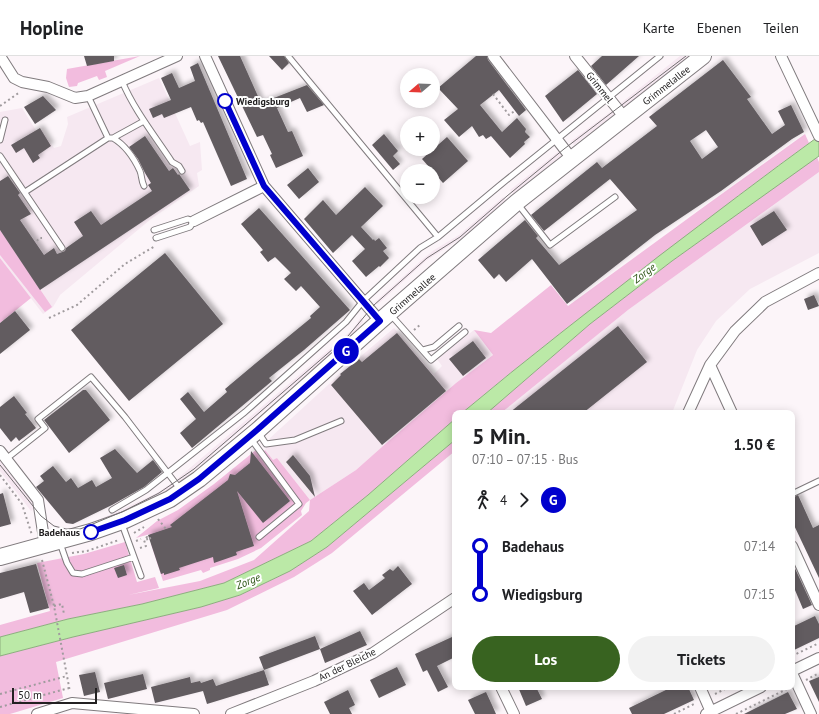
<!DOCTYPE html>
<html lang="de">
<meta charset="utf-8">
<style>
body{margin:0;font-family:"PT Sans",sans-serif;background:#f2f2f2;color:#202124;height:100vh;display:flex;flex-direction:column;font-size:15px;white-space:nowrap}
*{box-sizing:border-box;margin:0}
p{font-size:13px;color:#757577}
.icon{flex:none;width:22px;height:22px;fill:none;stroke:currentColor;stroke-width:2;stroke-linecap:round;stroke-linejoin:round}
.map{position:relative;flex:1;overflow:hidden}
.sheet{position:absolute;left:452px;top:354px;width:343px;height:280px;display:flex;flex-direction:column;background:#fff;border-radius:8px;box-shadow:0 2px 10px #0003}
.sheet>*{flex:none}
.badge{padding:0 8px;border-radius:13px;font-size:14px;line-height:26px}
.needle{width:26px;rotate:251deg}
.buttons{position:absolute;left:400px;top:12px;display:grid;gap:8px}
.buttons a{display:grid;place-items:center;width:40px;height:40px;border-radius:50%;background:#fff;box-shadow:0 2px 10px #0003;font-size:20px}
.scale{position:absolute;left:12px;bottom:10px;width:85px;box-sizing:border-box;padding-left:4px;border:2px solid #232122;border-top:0;font-size:11px;line-height:14px;white-space:nowrap;color:#232122;-webkit-text-stroke:3px #fff;paint-order:stroke}
.map>.badge{position:absolute;translate:-50% -50%;box-shadow:0 0 0 2px #fff}
.legs{display:flex;align-items:center;gap:6px;height:44px;padding:0 20px;font-size:13px}
.legs p{margin-inline-start:auto}
.head{display:flex;align-items:center;justify-content:space-between;height:68px;padding:0 20px}
h1{font-size:22px;font-weight:700;line-height:30px}
.cta{display:flex;gap:8px;margin-top:auto;padding:8px 20px}
.cta a{flex:1;height:46px;border-radius:24px;background:#386320;color:#fff;font-size:16px;font-weight:700;line-height:46px;text-align:center}
.cta a+a{background:#f2f2f2;color:#202124}
ul{padding:0 20px;list-style:none}
li{display:flex;align-items:center;gap:14px;height:48px;font-size:15px}
li i{display:grid;place-items:center;width:6px;height:100%;margin:0 5px;background:currentColor}
li i::after{content:'';width:10px;height:10px;margin:-5px;border:3px solid;border-radius:50%;background:#fff}
li p{margin-inline-start:auto}
li:first-child i{background:linear-gradient(#0000 50%,currentColor 0)}
li:last-child i{background:linear-gradient(currentColor 50%,#0000 0)}
header{display:flex;align-items:center;gap:24px;box-sizing:border-box;height:56px;padding:0 20px;background:#fff;border-bottom:1px solid #e0e0e0}
header strong{font-size:19px}
nav{display:flex;gap:22px;margin-inline-start:auto;font-size:14px}
.map>svg:first-child{display:block}
.built{fill:#f6e8f1}
.green{fill:#f2bcde}
.water{fill:#bbe9a7;stroke:#8dad7f}
.building{fill:#625c60;fill-rule:evenodd;filter:url(#shadow)}
.lines{fill:none;stroke-linecap:round;stroke-linejoin:round}
.lane-casing{stroke:#807b7e;stroke-width:7}
.street-casing{stroke:#807b7e;stroke-width:12}
.primary-casing{stroke:#807b7e;stroke-width:18}
.path{stroke:#a09b9e;stroke-width:2;stroke-dasharray:2 3;stroke-linecap:butt}
.lane{stroke:#fff;stroke-width:5}
.street{stroke:#fff;stroke-width:10}
.primary{stroke:#fff;stroke-width:16}
.tram{stroke:#736f71;stroke-width:1}
.line-1-casing{stroke:#fff;stroke-width:9}
.line-1{stroke:#0000cd;stroke-width:6}
.stop-1-dot{fill:#fff;stroke:#0000cd;stroke-width:2}
.labels{text-anchor:middle;stroke-width:4;stroke-linejoin:round;paint-order:stroke}
.street-label{font-size:10px;fill:#232122;stroke:#fff}
.stop-label{font-size:10px;font-weight:bold;fill:#232122;stroke:#fff;text-anchor:start}
.water-label{font-size:11px;font-style:italic;fill:#2b5313;stroke:#fff}
</style>
<header>
<strong>Hopline</strong>
<nav><a>Karte</a><a>Ebenen</a><a>Teilen</a></nav>
</header>
<div class="map">
<svg width="819" height="658" viewBox="0 0 819 658">
<defs>
<filter id="shadow"><feDropShadow dx="3.5" dy="-3.5" stdDeviation="2" flood-color="#0004"/></filter>
</defs>
<rect width="100%" height="100%" fill="#fcf5f9"/>
<path class="built" d="M680 0H690L624 52 621 47Z
M159 22 190 90 200 86 202 114 197 117 199 130 151 163 60 239 53 251 43 258 0 202V56L22 52 37 76 42 74 54 92 61 90 68 68 67 61Z
M613 54 616 57 574 89 571 85Z
M559 95 562 99 513 138 510 134Z
M819 116V197L750 233 716 265 697 294 672 357H508L505 353 628 254Z
M503 141 506 144 462 182 427 204 378 248 374 247 424 202 434 194 459 179Z
M361 261 363 266 355 277 213 398 215 401 202 411 201 409 180 426 177 423 353 273Z
M394 272 434 318 442 310 437 303 474 274 493 299 456 327 383 390 356 414 310 444 277 402 273 405 265 394 270 382 340 318Z
M0 404 33 444 35 451 31 455 0 415Z
M172 427 174 430 157 441 96 470 94 466 155 438Z"/>
<path class="green" d="M140 0 105 15 107 21 99 24 97 20 78 27 77 30 69 31 66 22 67 13Z
M805 78 809 87C759 123 711 161 662 199 595 250 527 302 462 357H455V363L368 439 311 485 224 527 142 548 68 563 0 581V569L50 555 37 507 84 498 125 486 137 526 155 521 159 532 128 539 200 525 254 504 309 455 310 444 306 447 301 455 302 459 261 492 238 503 210 512V514L203 517 201 514 163 525 151 488 153 487 150 478 136 482 157 465 178 454 214 428 256 394 260 399 265 394 273 404 277 402 310 444 356 414 383 390 456 327 493 299 474 274 491 277 551 229 568 250 705 150Z
M817 101 819 106V116L628 254 501 357H487L590 268 672 205Z
M0 174 52 251 45 256 0 199Z
M0 202 31 242 0 267Z
M455 384V395L332 497 294 521 227 554 56 606 63 642 10 658H0V600L73 581 201 551 240 539 290 515 327 491Z"/>
<path class="water" d="M819 80V100L672 205 590 268 487 357H462C526 303 593 252 659 200 712 160 765 119 819 80Z
M455 363V384L327 491 290 515 240 539 201 551 73 581 0 600V581L68 563 142 548 224 527 311 485 368 439Z"/>
<path class="building" d="M84 0H114V5L87 10Z
M218 0H240L261 47 307 29 324 49 307 56 300 42 277 52 288 76 292 75 303 100 276 112 270 99 272 98 263 79 257 81Z
M269 0H284L289 7 282 14Z
M476 0H487L488 4 526 54 519 60 499 34 480 49 502 76 517 62 526 73 525 76 530 81 524 86 525 88 510 102 491 80 486 83 483 79 479 81 472 70 459 81 444 64 458 53 438 32Z
M602 0H639L606 29 591 10Z
M723 4 751 41 747 43 772 78 785 69 778 55 791 49 804 76 792 83 721 135 655 179 567 248 532 203 506 226 499 218 494 223 478 204 525 164 538 180 536 182 559 209 637 154 610 123 544 175 531 159 597 106 602 112 657 70 649 61ZM706 74 718 91 702 103 690 85Z
M198 7 247 123 231 130 203 66 201 67 199 64 197 65 191 51 164 62 162 58 153 62 149 53 171 44 161 22 172 17 179 32 195 25 190 11Z
M578 14 597 38 563 66 545 40Z
M43 40 56 54 35 68 24 51Z
M40 72 51 90 38 99 40 102 33 107 24 92 16 97 11 89Z
M384 78 398 95 393 100 400 108 393 114 372 89Z
M145 80 169 115 173 112 178 119 179 118 190 134 40 234 0 174V125L8 120 20 137 18 139 31 158 20 164 44 199 54 192 57 198 65 195 66 192 83 180 74 166 91 155 101 169 152 135 148 129 151 127 145 117 138 103 129 91Z
M447 81 468 105 443 127 422 103Z
M308 112 319 126 299 143 287 129Z
M365 131 383 150 361 171 373 184 374 183 375 185 379 182 387 192 383 195 389 202 380 211 379 210 366 221 352 205 365 193 352 179 333 197 304 163 323 144 336 159Z
M259 152 350 254 304 294 269 322 272 325 192 392 180 377 196 363 180 343 188 336 204 356 227 336 225 333 256 307 311 262 310 260 320 251 301 230 296 235 284 223 291 217 275 201 268 206 260 196 263 194 241 168Z
M774 155 787 174 762 190 750 170Z
M165 197 223 268 129 345 71 274Z
M814 239 819 250 808 254 804 243Z
M15 255 30 274 0 298V267Z
M618 270 647 306 583 357H509Z
M397 277 446 335 382 389 331 329 341 319 340 318 359 303 362 306Z
M473 285 486 302 463 320 449 303Z
M83 334H86L110 364 69 397 44 364Z
M14 340 27 357 25 358 36 372 19 385 16 381 11 386 0 372V351Z
M115 393 137 417 153 404 162 416 144 431 112 449 73 468 66 467 36 431 44 425 40 420 53 410 66 426 71 422 78 432 92 424 96 431 112 422 100 402Z
M251 395 290 445 263 467 237 435 254 490 236 496 237 499 214 507 213 501 179 512 180 514 164 519V517L161 518 148 479 172 471 170 469 228 424 230 418 235 419 250 407Z
M293 399 310 420 315 441 286 406Z
M3 437 11 468 0 471V438Z
M798 439 813 472 819 469V522L792 465V442Z
M792 506 812 549 803 553 792 527Z
M36 508 49 552 30 557 24 536 0 543V517Z
M124 509 127 519 118 522 114 512Z
M398 510 412 528 372 559 353 535 364 527 369 534 385 522 382 519 390 513 393 515Z
M815 560 819 568V582L792 595V571Z
M360 575 367 589 325 607 320 593Z
M315 580 320 593 264 614 269 629 207 648 203 635 155 647 151 631 190 621 191 627 200 625 201 627 213 623 216 630 264 614 259 601Z
M452 581 455 587V601L437 610 448 631 438 636 427 614 423 616 415 598Z
M397 611 406 629 379 642 370 624Z
M95 616 100 636 84 640 79 619Z
M143 618 147 633 108 643 104 627Z
M819 621V646L809 625Z
M518 631H536L542 643 526 650Z
M672 631H688L694 644 664 658H632L629 652Z
M348 634 355 649 349 652 352 658H330L324 646Z
M486 636 492 649 496 658H475L468 644Z
M788 636 797 653 785 658H744Z"/>
<g class="lines">
<g class="lane-casing">
<path id="lane" d="M288 0 438 181
M122 25C134 54 155 80 172 106L179 110 182 115
M88 40 108 82
M113 82C125 89 134 102 140 115 142 120 141 124 144 130
M0 84 5 64
M0 100 62 192
M25 136 108 82H113L144 65
M517 147 550 189 615 141
M154 174 188 163 194 165 190 171 156 182
M390 258 431 304 465 276
M423 294 434 291 459 270
M258 376 266 388 295 384 341 365
M251 383 299 448 259 481
M6 403 45 372 38 363 91 321 125 361 180 433
M792 438 819 425
M112 454 146 434 245 356 346 266 363 245 420 192 438 181 499 130 660 0
M60 487 67 507 73 517 82 518 134 501 122 468
M134 501 141 520"/>
</g>
<g class="street-casing">
<path id="street" d="M0 0 14 22 22 26 48 31 75 42 88 40 177 0
M205 0 264 130 380 265
M493 0 572 103
M575 0 625 62
M781 0 819 80
M194 165 264 130
M710 309 732 357
M688 357 710 309 735 275 765 246 819 217
M0 395 38 444 45 489
M792 490 819 549
M792 615 819 602
M792 617 811 658
M501 631 514 658
M700 631 711 656
M37 658 72 647 194 658
M231 658 314 625 373 597 455 542
M706 658 761 631"/>
</g>
<g class="primary-casing">
<path id="primary" d="M0 501 91 476 125 464 170 443 199 423 257 375 380 265 517 146 703 0"/>
</g>
<path class="path" d="M493 38 509 59 516 54
M0 50 20 36
M37 185 39 182H42
M49 262 77 249 125 208 155 190
M414 274 421 268
M0 419 22 448 32 479
M158 463 166 473
M134 477 144 471
M146 482 147 481 148 483 151 482
M136 485 141 483
M140 492 146 490 144 484 148 483
M72 497 87 495 119 484
M42 504 54 550 70 636
M54 550 62 548 64 558
M792 600 819 587
M806 624 819 617
M0 638 67 620
M715 638 729 631
M0 651 69 632
M674 658 696 647
M736 658 789 632"/>
<use href="#lane" class="lane"/>
<use href="#street" class="street"/>
<use href="#primary" class="primary"/>
<path class="tram" d="M0 409 41 460 54 470 66 473H80L88 470 124 455 159 437 194 413 348 280 374 249 427 202 460 181 507 140 564 93 686 0"/>
</g>
<g class="lines">
<g class="line-1-casing">
<path id="line-1" d="M91 476 125 464 170 443 199 423 257 374 380 265 264 130 225 45"/>
</g>
<use href="#line-1" class="line-1"/>
</g>
<g class="stop-1-dot">
<circle cx="225" cy="45" r="7"/>
<circle cx="91" cy="476" r="7"/>
</g>
<g class="labels">
<g class="street-label">
<text transform="translate(666 29) rotate(-38)" y="4">Grimmelallee</text>
<text transform="translate(600 31) rotate(51)" y="4">Grimmel</text>
<text transform="translate(412 238) rotate(-41)" y="4">Grimmelallee</text>
<text transform="translate(347 608) rotate(-26)" y="4">An der Bleiche</text>
</g>
<g class="stop-label">
<text x="236" y="49">Wiedigsburg</text>
<text x="80" y="480" text-anchor="end">Badehaus</text>
</g>
<g class="water-label">
<text transform="translate(644 217) rotate(-37)" y="4">Zorge</text>
<text transform="translate(248 525) rotate(-22)" y="4">Zorge</text>
</g>
</g>
</svg>
<div class="buttons">
<a><svg class="needle" viewBox="-14 -14 28 28"><path d="M0-13l5 13h-10z" fill="#e53935"/><path d="M0 13l5-13h-10z" fill="#757577"/></svg></a>
<a>+</a>
<a>−</a>
</div>
<div class="scale">50 m</div>
<b class="badge" style="left:346px;top:295px;background:#0000cd;color:#fff">G</b>
<section class="sheet">
<div class="head"><div><h1>5 Min.</h1><p>07:10 – 07:15 · Bus</p></div><b>1.50 €</b></div>
<div class="legs"><svg class="icon" aria-label="walk" viewBox="0 0 24 24"><circle cx="13" cy="4" r="2"/><path d="M13 8l-2 6 4 7M11 14l-3 7M7 12l3-4h3l4 4"/></svg>4<svg class="icon" aria-label="forward" viewBox="0 0 24 24"><path d="M9 5l7 7-7 7"/></svg><b class="badge" style="background:#0000cd;color:#fff">G</b></div>
<ul>
<li><i style="color:#0000cd"></i><b>Badehaus</b><p>07:14</p></li>
<li><i style="color:#0000cd"></i><b>Wiedigsburg</b><p>07:15</p></li>
</ul>
<div class="cta"><a>Los</a><a>Tickets</a></div>
</section>
</div>
